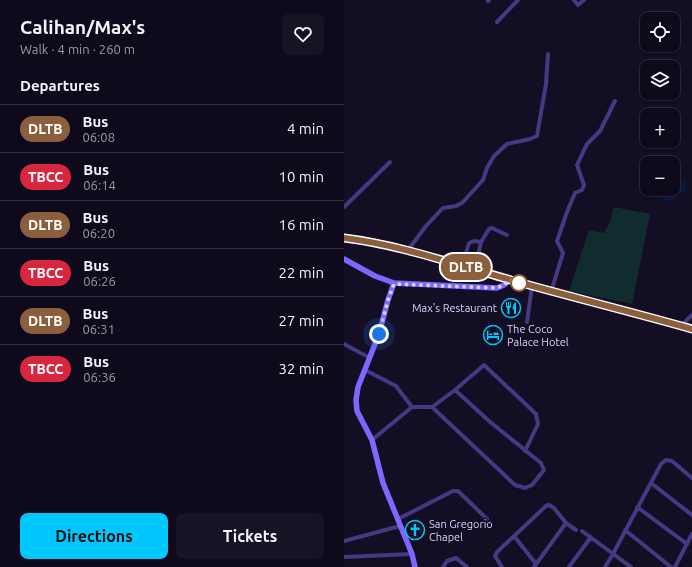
<!DOCTYPE html>
<meta charset="utf-8">
<style>
body{margin:0;font-family:Ubuntu,sans-serif;background:#181324;color:#f1f3f6;height:100vh;display:flex;flex-direction:column;font-size:15px;white-space:nowrap}
*{box-sizing:border-box;margin:0}
p{font-size:13px;color:#9b9aa3}
.icon{flex:none;width:22px;height:22px;fill:none;stroke:currentColor;stroke-width:2;stroke-linecap:round;stroke-linejoin:round}
.map{position:relative;flex:1;overflow:hidden}
.details{display:flex;flex-direction:column;background:#0f0a1b;width:344px}
.details>*{flex:none}
.badge{padding:0 8px;border-radius:13px;font-size:14px;line-height:26px}
.tools{position:absolute;left:296px;top:12px;display:grid;gap:8px}
.tools a{display:grid;place-items:center;width:40px;height:40px;border-radius:8px;background:#0f0a1b;box-shadow:0 1px 3px #0004,0 0 0 1px #2f2b3a;font-size:20px}
.you{position:absolute;width:20px;height:20px;margin:-10px;border:3px solid #fff;border-radius:50%;background:#1a73e8;box-shadow:0 0 0 6px #1a73e833}
.map>.badge{position:absolute;translate:-50% -50%;box-shadow:0 0 0 2px #fff}
h2{padding:0 20px;font-size:15px;line-height:36px}
.round{display:grid;place-items:center;flex:none;width:42px;height:42px;border-radius:8px;background:#181324}
.headline{display:flex;align-items:center;justify-content:space-between;height:68px;padding:0 20px}
h1{font-size:19px;font-weight:700;line-height:30px}
.cta{display:flex;gap:8px;margin-top:auto;padding:8px 20px}
.cta a{flex:1;height:46px;border-radius:8px;background:#00c7fc;color:#111;font-size:16px;font-weight:700;line-height:46px;text-align:center}
.cta a+a{background:#181324;color:#f1f3f6}
ul{padding:0;list-style:none}
li{display:flex;align-items:center;gap:12px;height:48px;padding:0 20px;border-top:1px solid #2f2b3a}
li div{flex:1}
li b{display:block;font-size:15px}
li em{font-style:normal}
li .badge{min-width:44px;font-weight:700;text-align:center}
main{display:flex;flex:1;min-height:0}
.map>svg:first-child{display:block}
.green{fill:#112c2e}
.water{fill:#091841}
.lines{fill:none;stroke-linecap:round;stroke-linejoin:round}
.street{stroke:#443983;stroke-width:4}
.secondary{stroke:#7c68ff;stroke-width:5.5}
.primary{stroke:#d358ff;stroke-width:6}
.line-casing{stroke:#fff;stroke-width:9}
.line{stroke:#8b5e3c;stroke-width:6}
.walk{stroke:#dbd1ff;stroke-width:4;stroke-dasharray:0 7.2}
.stop-dot{fill:#fff;stroke:#8b5e3c;stroke-width:2}
.labels{text-anchor:middle;stroke-width:3;stroke-linejoin:round;paint-order:stroke}
.poi-label{font-size:11px;fill:#dbd1ff;stroke:#140e24;text-anchor:start}
</style>
<main>
<section class="details">
<div class="headline"><div><h1>Calihan/Max's</h1><p>Walk · 4 min · 260 m</p></div><a class="round"><svg class="icon" aria-label="heart" viewBox="0 0 24 24"><path d="M12 20l-8-8c-3-5 5-10 8-4 3-6 11-1 8 4z"/></svg></a></div>
<h2>Departures</h2>
<ul>
<li><span class="badge" style="background:#8b5e3c;color:#fff">DLTB</span><div><b>Bus</b><p>06:08</p></div><em>4 min</em></li>
<li><span class="badge" style="background:#d7263d;color:#fff">TBCC</span><div><b>Bus</b><p>06:14</p></div><em>10 min</em></li>
<li><span class="badge" style="background:#8b5e3c;color:#fff">DLTB</span><div><b>Bus</b><p>06:20</p></div><em>16 min</em></li>
<li><span class="badge" style="background:#d7263d;color:#fff">TBCC</span><div><b>Bus</b><p>06:26</p></div><em>22 min</em></li>
<li><span class="badge" style="background:#8b5e3c;color:#fff">DLTB</span><div><b>Bus</b><p>06:31</p></div><em>27 min</em></li>
<li><span class="badge" style="background:#d7263d;color:#fff">TBCC</span><div><b>Bus</b><p>06:36</p></div><em>32 min</em></li>
</ul>
<div class="cta"><a>Directions</a><a>Tickets</a></div>
</section>
<div class="map">
<svg width="348" height="567" viewBox="0 0 348 567">
<rect width="100%" height="100%" fill="#140e24"/>
<path class="green" d="M270 207 306 214 288 304 225 291 245 230 260 233 266 222Z"/>
<path class="water" d="M329 179 342 182 341 192 339 193H333L330 200C326 202 320 201 317 198L320 189H332L334 187 333 186 329 185Z"/>
<g class="lines">
<path class="street" d="M230 0 234 5 240 0
M144 1 145 0
M153 22 174 0
M0 207 46 162
M64 250 82 226 99 208 112 206 118 203 139 180 143 168 150 156 163 144 186 139 193 136 202 84 204 54
M118 266 125 243 130 241 137 242 145 229 148 228 163 235
M131 270 137 242
M207 292 219 253 213 241 223 212 231 193 238 190 240 185 233 165 243 144 256 131 271 101
M183 322 188 286
M337 326 348 315
M0 344 26 358
M21 370 52 386 68 407H88L111 390 140 365 192 414 194 424 181 451
M88 407 171 485 181 488 188 485 200 470 197 463 145 421 111 390
M28 440 68 407
M307 483 348 515
M293 507 343 544
M54 519 109 491H114L143 519
M281 530 327 567
M238 531 287 567
M170 536 192 564
M0 541 56 526
M0 557 68 554
M99 567 103 561 112 558 123 567
M158 567 151 556 153 552 202 506 205 505 210 508 222 523 232 530
M190 567 222 523
M225 567 247 537
M261 567 269 554 317 464 322 460 328 461 348 478
M331 567 348 534"/>
<path class="secondary" d="M0 259 31 276 50 283 153 288 160 285 166 280
M50 283 44 300 35 334 14 387 12 400 13 411 28 440 39 483 68 554 71 567"/>
<path class="primary" d="M0 238C57 245 112 264 167 280 227 298 288 312 348 329"/>
</g>
<g class="lines">
<g class="line-casing">
<path id="line" d="M0 238C57 245 112 265 167 280 227 297 288 312 348 329"/>
</g>
<use href="#line" class="line"/>
<path class="walk" d="M35 334 44 300 50 284 153 288 160 285 166 280 177 283H175"/>
</g>
<defs>
<g id="restaurant-ring" transform="scale(1)"><circle r="9.5" fill="#140e24" stroke="#00c7fc" stroke-width="1.5"/><path d="M-5-6h1v4h1v-4h1v4h1v-4h1v5L-1.5 .5V6h-2V.5L-5-1ZM5-6V6H3V1.5H1.5Q1.5-4 5-6Z" fill="#00c7fc"/></g>
<g id="hotel-ring" transform="scale(1)"><circle r="9.5" fill="#140e24" stroke="#00c7fc" stroke-width="1.5"/><path d="M-6-4.5h1.5V1H6V5H4.5V3h-9V5H-6ZM-4 0a1.8 1.8 0 1 1 3.6 0ZM.5 0V-2.5h3Q6-2.5 6 0Z" fill="#00c7fc"/></g>
<g id="church-ring" transform="scale(1)"><circle r="9.5" fill="#140e24" stroke="#00c7fc" stroke-width="1.5"/><path d="M-1.2-6h2.4v3.5h3.3v2.4h-3.3V6h-2.4V-.1h-3.3v-2.4h3.3Z" fill="#00c7fc"/></g>
</defs>
<g fill-rule="evenodd">
<use href="#restaurant-ring" x="167" y="308"/>
<use href="#hotel-ring" x="149" y="335"/>
<use href="#church-ring" x="71" y="530"/>
</g>
<circle class="stop-dot" cx="175" cy="283" r="8"/>
<g class="labels">
<g class="poi-label">
<text x="153" y="312" text-anchor="end">Max's Restaurant</text>
<text x="163" y="333">The Coco<tspan x="163" dy="13">Palace Hotel</tspan></text>
<text x="85" y="528">San Gregorio<tspan x="85" dy="13">Chapel</tspan></text>
</g>
</g>
</svg>
<div class="tools">
<a><svg class="icon" aria-label="locate" viewBox="0 0 24 24"><circle cx="12" cy="12" r="6"/><path d="M12 2v4M12 18v4M2 12h4M18 12h4"/></svg></a>
<a><svg class="icon" aria-label="layers" viewBox="0 0 24 24"><path d="M12 4l9 5-9 5-9-5zM3 14l9 5 9-5"/></svg></a>
<a>+</a>
<a>−</a>
</div>
<div class="you" style="left:35px;top:334px"></div>
<b class="badge" style="left:122px;top:267px;background:#8b5e3c;color:#fff">DLTB</b>
</div>
</main>
